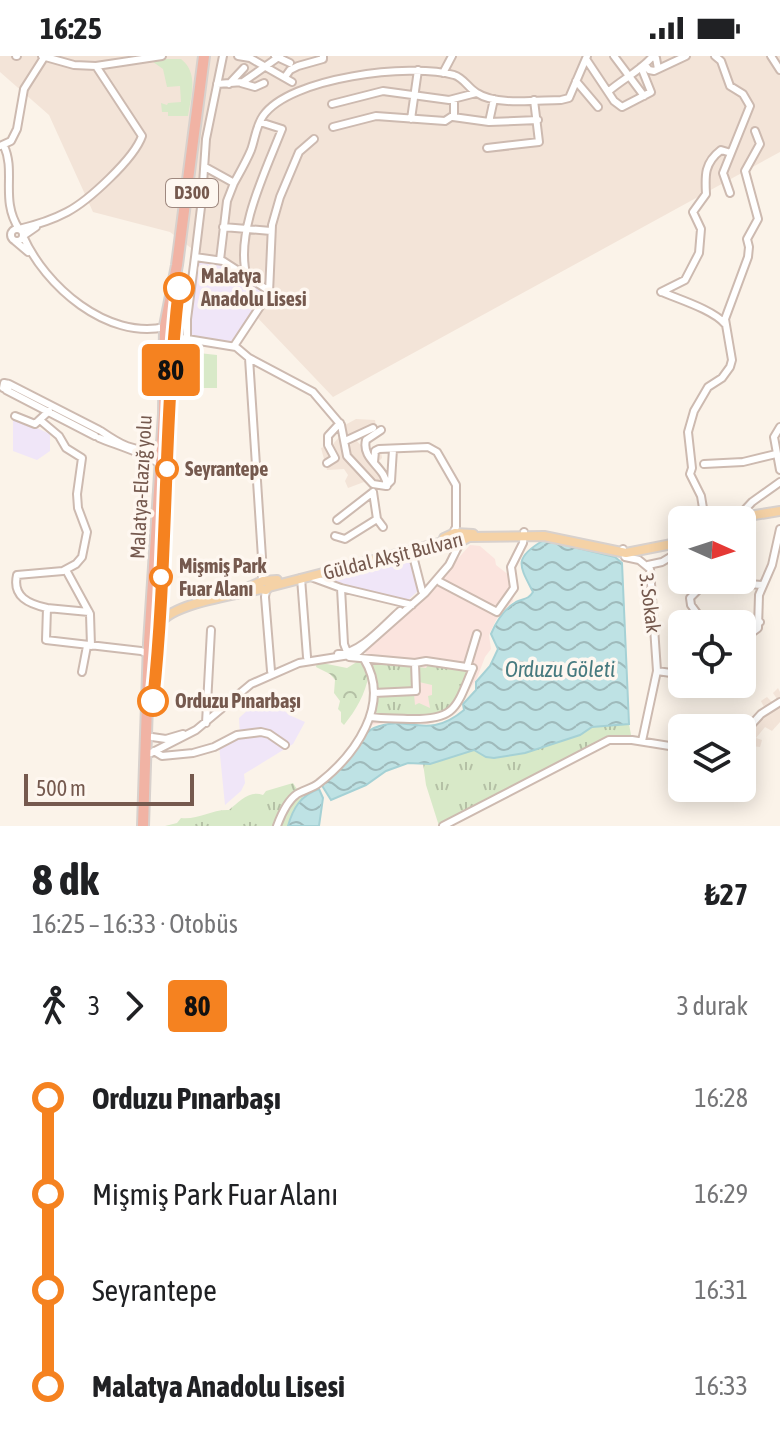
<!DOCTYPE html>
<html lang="tr">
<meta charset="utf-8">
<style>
body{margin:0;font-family:"Asap Condensed",sans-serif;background:#f2f2f2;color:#202124;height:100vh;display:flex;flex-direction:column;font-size:30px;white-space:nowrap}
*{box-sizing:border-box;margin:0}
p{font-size:26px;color:#757577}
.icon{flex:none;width:44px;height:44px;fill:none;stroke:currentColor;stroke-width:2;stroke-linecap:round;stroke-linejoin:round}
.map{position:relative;height:770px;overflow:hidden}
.details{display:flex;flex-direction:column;background:#fff;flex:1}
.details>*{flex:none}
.badge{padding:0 16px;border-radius:6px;font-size:28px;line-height:52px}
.needle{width:52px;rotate:93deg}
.controls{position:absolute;left:668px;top:450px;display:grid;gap:16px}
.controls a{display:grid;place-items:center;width:88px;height:88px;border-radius:12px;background:#fff;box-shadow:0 4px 20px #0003;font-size:40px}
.scale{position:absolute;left:24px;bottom:20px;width:170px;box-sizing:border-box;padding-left:8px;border:4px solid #75594e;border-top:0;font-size:22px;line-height:28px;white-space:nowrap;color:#75594e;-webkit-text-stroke:6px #fef7f0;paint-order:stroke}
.map>.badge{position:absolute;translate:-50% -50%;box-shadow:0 0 0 4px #fff}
.legs{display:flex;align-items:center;gap:12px;height:88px;padding:0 32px;font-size:26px}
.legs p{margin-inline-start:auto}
.summary{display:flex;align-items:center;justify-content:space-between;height:136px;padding:0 32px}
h1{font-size:44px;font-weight:700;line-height:60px}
ul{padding:0 32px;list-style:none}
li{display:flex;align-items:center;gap:28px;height:96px;font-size:30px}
li i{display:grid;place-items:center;width:12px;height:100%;margin:0 10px;background:currentColor}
li i::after{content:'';width:20px;height:20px;margin:-10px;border:6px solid;border-radius:50%;background:#fff}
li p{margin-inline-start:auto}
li:first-child i{background:linear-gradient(#0000 50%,currentColor 0)}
li:last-child i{background:linear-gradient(currentColor 50%,#0000 0)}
.status{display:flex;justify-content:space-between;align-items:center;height:56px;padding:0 40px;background:#fff;direction:ltr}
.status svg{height:22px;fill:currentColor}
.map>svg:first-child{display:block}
.residential{fill:#f3e4d8}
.commercial{fill:#fbe4de}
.education{fill:#f0e6f8}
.green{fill:#d8e9c8}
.forest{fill:url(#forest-crowns)}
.park{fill:url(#park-tufts)}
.water{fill:url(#water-waves);stroke:#a5d1d5;stroke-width:2}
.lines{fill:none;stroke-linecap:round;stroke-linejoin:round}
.minor-casing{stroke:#cdbab0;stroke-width:10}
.major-casing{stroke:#d8d1cd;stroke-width:12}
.highway-casing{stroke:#d8d1cd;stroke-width:14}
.minor{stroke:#fff;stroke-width:6}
.major{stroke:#f5d2a6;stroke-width:8}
.highway{stroke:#f1b3a4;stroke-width:10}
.line-1-casing{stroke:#fff;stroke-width:18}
.line-1{stroke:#f58220;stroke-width:12}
.stop-1-dot{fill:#fff;stroke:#f58220;stroke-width:4}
.labels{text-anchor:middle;stroke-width:7;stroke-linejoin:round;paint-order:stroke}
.shield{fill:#fef7f0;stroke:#9e887f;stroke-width:2}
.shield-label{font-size:18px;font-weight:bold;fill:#75594e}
.stop-label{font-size:20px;font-weight:bold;fill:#75594e;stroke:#fef7f0;text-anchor:start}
.street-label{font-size:20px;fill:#75594e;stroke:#fef7f0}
.water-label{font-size:22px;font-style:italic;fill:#467a7f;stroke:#fef7f0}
</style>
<div class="status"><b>16:25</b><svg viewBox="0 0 49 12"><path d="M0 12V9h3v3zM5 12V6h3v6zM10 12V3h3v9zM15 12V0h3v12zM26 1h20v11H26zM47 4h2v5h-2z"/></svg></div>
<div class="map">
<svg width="780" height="770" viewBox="0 0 780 770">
<defs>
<pattern id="forest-crowns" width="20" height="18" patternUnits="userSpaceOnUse" patternTransform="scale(2)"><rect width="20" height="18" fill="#d8e9c8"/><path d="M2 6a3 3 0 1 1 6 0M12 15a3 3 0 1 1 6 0" fill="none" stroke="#b4c0a5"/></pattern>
<pattern id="park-tufts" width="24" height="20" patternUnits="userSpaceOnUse" patternTransform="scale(2)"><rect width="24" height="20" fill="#d8e9c8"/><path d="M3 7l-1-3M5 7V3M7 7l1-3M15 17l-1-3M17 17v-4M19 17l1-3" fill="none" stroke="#b4c0a5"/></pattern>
<pattern id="water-waves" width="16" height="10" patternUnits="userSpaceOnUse" patternTransform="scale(2)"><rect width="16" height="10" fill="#bee2e4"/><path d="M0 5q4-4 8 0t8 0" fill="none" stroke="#9fbabb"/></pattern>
</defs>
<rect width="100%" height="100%" fill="#fbf3e9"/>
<path class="residential" d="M0 0H780V96L333 341 191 192 170 176 93 156 49 59 0 16Z
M356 363 375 364 376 371 361 378 356 384 367 396 375 392 381 395 382 402 379 405 390 421 385 432H376L364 426 348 432 345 425 348 419 344 413 327 414 321 392 333 388 341 379 345 369Z
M778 632 780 636V666L772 675 765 671 756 682 762 684 760 691 752 690 751 696 743 695 742 675 764 651 761 645 767 641 772 646 777 643 773 637Z"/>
<path class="commercial" d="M470 489 480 490 495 503 496 509 514 523 513 545 497 562 489 579 491 593 485 601 477 622 455 657 445 663 428 668 398 665 364 670 373 641 372 610 364 594 419 546Z"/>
<path class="education" d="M196 205 222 206 233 217 267 238 231 288 193 283 189 263Z
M13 361 50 378V395L37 404 13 395Z
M411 499 419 534 407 545 327 524 323 520 346 511Z
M260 643 274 644 289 659 305 666 293 688 244 718 245 727 241 735 225 749 219 689 240 680 239 662Z"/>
<path class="green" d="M149 3H181C199 17 191 40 188 60H168V56H162L161 47 167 49 168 47 181 46 180 30 167 31 163 13Z
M180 295 217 299V332H178Z"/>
<path class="forest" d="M360 604 369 618C365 639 356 654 344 669L341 666V656L338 653 340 645 334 637 335 624 330 618 316 611 317 606 347 612Z"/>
<path class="park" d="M368 605 411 610 412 635H376Z
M429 607 469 614C447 672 430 661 376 659L377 639 414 638 415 649 419 647 430 652 428 640 432 639V629L419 626 416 615 419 611 426 612Z
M629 668 632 684 617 683 439 770 426 729 423 707 474 694 494 702 524 697 580 679 592 671Z
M293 727 304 744 293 770H165L177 767 181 762C198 764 212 753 229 754 239 746 249 734 263 739L266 735Z"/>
<path class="water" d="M544 484 615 501 622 507 629 668 592 671 580 679 525 697 494 702 486 701 474 694 430 708 408 707 386 715 366 729 331 744 321 728C329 721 338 715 345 707 354 696 361 678 374 672 408 657 426 686 464 654L463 648 476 634V626L490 610 498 593 491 578C496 566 504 553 516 546 524 542 528 544 533 536 519 509 513 502 544 484Z
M319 733 323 742 319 770H288C293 752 301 739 319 733Z"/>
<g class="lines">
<g class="minor-casing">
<path id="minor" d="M16 0H17
M42 0 74 9 96 10
M223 0 206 83 202 143 195 201 223 205 268 234
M238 0 250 2 292 26
M275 0 290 7
M614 0 644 40
M715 0 721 5 730 30 743 38 750 50 723 117 730 137
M771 0 780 14
M586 3 614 45 622 51 651 36 641 11
M646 10 649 14 654 15 686 0
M443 17 452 0
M285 21 290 14 298 10 323 3V0
M576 25 598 51
M241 27 255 31 264 27
M217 28 243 26 280 0
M229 28 244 12
M609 35C623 23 641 14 652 1L656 2 658 13
M332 48 383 35 449 44 476 37
M453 61 489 66 538 64
M411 63 418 14
M489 66 494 43
M333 71 376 60 445 65 454 59V44
M0 90 11 85 17 73 24 33 45 0
M4 90C16 116 0 144 19 173 36 169 52 164 67 156 88 145 134 103 142 80L96 10 162 0
M487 92 539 86 534 44
M205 111 234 127C240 116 246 106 251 94 255 83 256 70 263 60 290 21 410 7 454 19 464 22 468 32 477 37 496 50 539 44 561 44L569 42 587 0
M36 171 23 180C45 230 107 284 165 271
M223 171 271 175
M11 179a6 6 0 1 1 12 0a6 6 0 1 1-12 0Z
M15 185 28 196
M220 204 227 145 234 127
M247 221C234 178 266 114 282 73L260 66
M661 236 685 224 699 197 701 173 693 156 706 138C705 120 704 107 721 94L731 97
M662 236C678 243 714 254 725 268
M175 281 236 291 249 302 263 517 261 526
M187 284V263L195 201
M234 290 269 237 272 169 280 141 299 96 314 83
M249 302 313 336 341 369 347 400 373 428 386 430 391 425 393 393
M4 327 9 328 8 333 3 332Z
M9 328 99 374
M6 334 95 380
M15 360 35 368 49 355
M40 364 59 380 66 392 82 402 77 438 78 452 87 476 82 501 76 508 63 515 17 519C12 541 29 548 47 552L46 584 141 595 148 598
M780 371 774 381 780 414
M381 374 366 384C361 404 386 411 387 430
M101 375C117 386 136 399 157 391L161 385
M99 382C113 388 153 400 160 409
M345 385 373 372
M374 406 375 395 379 393 428 391 437 396 456 429V471L453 477
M327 407 335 402 328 389V380L340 367
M704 408 743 406 776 398
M373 436 377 463 383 471
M739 460 752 446 780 426
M337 464 373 436
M705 464 701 440 690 418 692 412 688 376 694 355 708 331 722 322 730 311 732 304 725 263 748 201 749 191 747 183 758 163 745 115 760 88 755 75
M335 480 345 483 377 463
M623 493 625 501 639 504 650 513 657 615 642 685
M413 500 422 535
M648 509 662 506 682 494
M66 514 90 558 91 590
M311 521 341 532 412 549
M301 522 307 601
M440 526 497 556 514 532 511 511 523 487 524 476
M341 532 344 588 349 601 415 607 426 605 473 612C456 651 457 664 410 663 397 662 384 663 371 661
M266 534 265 541 271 615
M47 552 89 556
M705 568 691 549 690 542 703 529 734 527 762 529
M742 571 760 566
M742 584 758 572 759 539 772 509 780 473
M338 598C361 597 383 570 400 555
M467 611 477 578
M657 615 671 617 682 614
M82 616 87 590
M374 637 416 635 415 607
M206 667 211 574
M742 679 761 658 780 646
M152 681 166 683 183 678
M154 695 162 700 193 697 214 691 237 679 261 676 269 678 285 689
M151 697 196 674 251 628 299 607 356 598 425 537 449 509 460 487
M277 770C281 759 287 745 297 738 304 734 313 732 319 727 355 699 392 648 364 603
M443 770 609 684H632L682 692"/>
</g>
<g class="major-casing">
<path id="major" d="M723 464 780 455
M444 482 455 477 473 478
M249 531 263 525 277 524
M160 567C174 547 235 539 260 533L266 534 269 531 447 485 458 487 469 481 544 480 626 497 682 486"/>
</g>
<g class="highway-casing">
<path id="highway" d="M170 321 179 237
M154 640 159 599 160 529
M143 770 149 587 164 358 165 270 177 209 204 0"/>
</g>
<use href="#minor" class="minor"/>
<use href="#major" class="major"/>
<use href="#highway" class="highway"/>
</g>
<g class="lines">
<g class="line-1-casing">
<path id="line-1" d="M153 645C168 508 163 369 179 232"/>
</g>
<use href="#line-1" class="line-1"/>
</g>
<g class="stop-1-dot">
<circle cx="179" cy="232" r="14"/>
<circle cx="167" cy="413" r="10"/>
<circle cx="161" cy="521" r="10"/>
<circle cx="153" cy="645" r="14"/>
</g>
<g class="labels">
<rect class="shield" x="166" y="123" width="52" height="28" rx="6"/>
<g class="shield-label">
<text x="192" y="143">D300</text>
</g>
<g class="stop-label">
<text x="201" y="227">Malatya<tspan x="201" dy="23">Anadolu Lisesi</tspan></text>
<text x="185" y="420">Seyrantepe</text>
<text x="179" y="517">Mişmiş Park<tspan x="179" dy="23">Fuar Alanı</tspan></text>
<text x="175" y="652">Orduzu Pınarbaşı</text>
</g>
<g class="street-label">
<text transform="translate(141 431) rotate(-87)" y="7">Malatya-Elazığ yolu</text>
<text transform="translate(393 500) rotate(-14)" y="7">Güldal Akşit Bulvarı</text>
<text transform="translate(650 547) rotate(83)" y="7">3. Sokak</text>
</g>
<g class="water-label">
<text x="560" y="621">Orduzu Göleti</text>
</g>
</g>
</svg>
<div class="controls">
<a><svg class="needle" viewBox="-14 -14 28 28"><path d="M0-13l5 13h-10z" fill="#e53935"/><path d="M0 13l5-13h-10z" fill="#757577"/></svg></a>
<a><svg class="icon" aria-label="locate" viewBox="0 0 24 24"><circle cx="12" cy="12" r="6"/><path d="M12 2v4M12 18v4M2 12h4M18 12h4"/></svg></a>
<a><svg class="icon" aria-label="layers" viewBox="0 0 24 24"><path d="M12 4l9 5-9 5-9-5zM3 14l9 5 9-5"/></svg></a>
</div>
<div class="scale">500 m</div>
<b class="badge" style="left:171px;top:314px;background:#f58220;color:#111">80</b>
</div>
<section class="details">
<div class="summary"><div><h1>8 dk</h1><p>16:25 – 16:33 · Otobüs</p></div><b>₺27</b></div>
<div class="legs"><svg class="icon" aria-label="walk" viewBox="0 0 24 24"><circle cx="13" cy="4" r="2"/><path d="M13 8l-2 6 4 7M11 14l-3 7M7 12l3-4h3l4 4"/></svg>3<svg class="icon" aria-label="forward" viewBox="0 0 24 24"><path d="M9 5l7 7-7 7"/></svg><b class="badge" style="background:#f58220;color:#111">80</b><p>3 durak</p></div>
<ul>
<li><i style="color:#f58220"></i><b>Orduzu Pınarbaşı</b><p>16:28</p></li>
<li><i style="color:#f58220"></i><span>Mişmiş Park Fuar Alanı</span><p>16:29</p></li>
<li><i style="color:#f58220"></i><span>Seyrantepe</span><p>16:31</p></li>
<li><i style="color:#f58220"></i><b>Malatya Anadolu Lisesi</b><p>16:33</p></li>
</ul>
</section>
